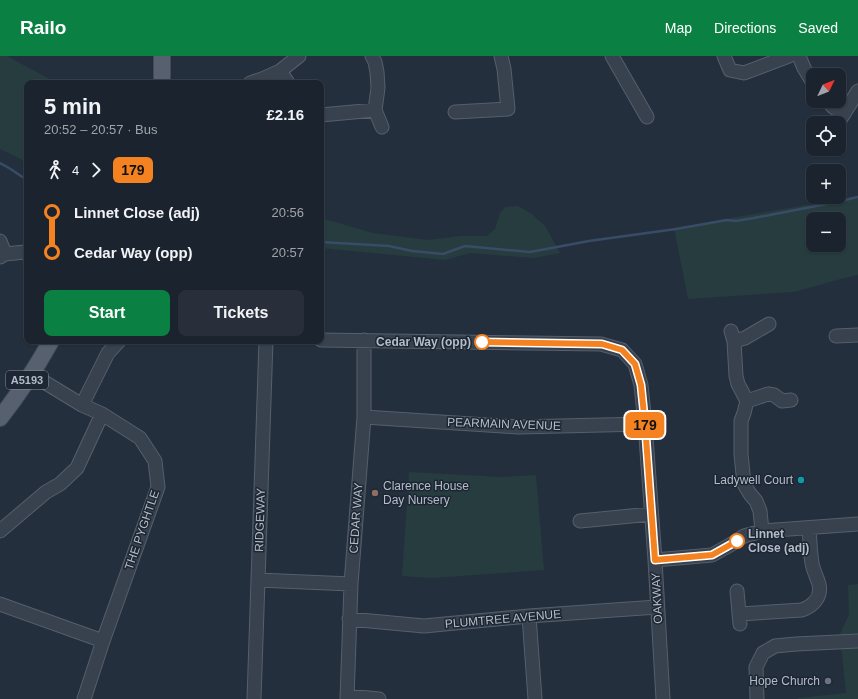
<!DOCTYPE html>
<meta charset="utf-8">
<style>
body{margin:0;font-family:Helvetica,sans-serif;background:#282f3a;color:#f1f3f6;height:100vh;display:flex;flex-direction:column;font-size:15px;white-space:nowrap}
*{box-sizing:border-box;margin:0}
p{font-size:13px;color:#a0a4aa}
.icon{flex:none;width:22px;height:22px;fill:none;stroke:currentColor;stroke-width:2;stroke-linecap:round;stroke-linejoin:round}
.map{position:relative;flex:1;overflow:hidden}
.side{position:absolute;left:24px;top:24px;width:300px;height:264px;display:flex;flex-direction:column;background:#1b232e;border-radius:8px;box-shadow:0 1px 3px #0004,0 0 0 1px #39404a}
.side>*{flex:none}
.badge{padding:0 8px;border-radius:6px;font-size:14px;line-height:26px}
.needle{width:26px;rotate:47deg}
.controls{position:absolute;left:806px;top:12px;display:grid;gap:8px}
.controls a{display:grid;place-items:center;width:40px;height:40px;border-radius:8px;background:#1b232e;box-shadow:0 1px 3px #0004,0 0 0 1px #39404a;font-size:20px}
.map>.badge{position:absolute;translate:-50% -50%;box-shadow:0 0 0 2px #fff}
.legs{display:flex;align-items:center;gap:6px;height:44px;padding:0 20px;font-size:13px}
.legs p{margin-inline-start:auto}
.headline{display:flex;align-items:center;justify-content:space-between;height:68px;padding:0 20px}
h1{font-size:22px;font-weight:600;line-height:30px}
.action{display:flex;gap:8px;margin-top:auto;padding:8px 20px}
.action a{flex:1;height:46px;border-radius:8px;background:#0b8043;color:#fff;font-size:16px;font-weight:600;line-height:46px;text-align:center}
.action a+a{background:#282f3a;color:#f1f3f6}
ul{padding:0 20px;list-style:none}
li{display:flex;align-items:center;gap:14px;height:40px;font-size:15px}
li i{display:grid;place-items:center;width:6px;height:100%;margin:0 5px;background:currentColor}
li i::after{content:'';width:10px;height:10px;margin:-5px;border:3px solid;border-radius:50%;background:#1b232e}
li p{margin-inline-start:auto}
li:first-child i{background:linear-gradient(#0000 50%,currentColor 0)}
li:last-child i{background:linear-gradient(currentColor 50%,#0000 0)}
header{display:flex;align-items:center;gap:24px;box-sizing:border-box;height:56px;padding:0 20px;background:#0b8043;color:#fff}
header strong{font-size:19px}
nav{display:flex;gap:22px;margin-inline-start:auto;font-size:14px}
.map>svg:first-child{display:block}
.green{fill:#263c3f;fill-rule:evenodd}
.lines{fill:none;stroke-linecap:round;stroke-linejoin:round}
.stream{stroke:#394c67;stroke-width:2.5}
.minor-casing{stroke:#565f6c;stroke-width:15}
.major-casing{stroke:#414a57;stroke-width:18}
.minor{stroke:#38414e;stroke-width:13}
.major{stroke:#56606e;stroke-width:16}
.line-1-casing{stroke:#fff;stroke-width:9}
.line-1{stroke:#f58220;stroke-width:6}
.stop-1-dot{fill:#fff;stroke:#f58220;stroke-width:2}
.culture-dot{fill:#0f9aa8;stroke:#1d2633;stroke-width:1.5}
.education-dot{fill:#8d6e63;stroke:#1d2633;stroke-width:1.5}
.worship-dot{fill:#6b7280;stroke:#1d2633;stroke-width:1.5}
.labels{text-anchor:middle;stroke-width:3;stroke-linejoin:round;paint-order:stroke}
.shield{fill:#1d2633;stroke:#878f9c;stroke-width:1}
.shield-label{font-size:11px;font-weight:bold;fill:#b4bcc9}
.stop-label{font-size:12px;font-weight:bold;fill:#b4bcc9;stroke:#1d2633;text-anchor:end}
.street-label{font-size:12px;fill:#b4bcc9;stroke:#1d2633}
.poi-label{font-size:12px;fill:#b4bcc9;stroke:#1d2633;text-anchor:end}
</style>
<header>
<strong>Railo</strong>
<nav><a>Map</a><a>Directions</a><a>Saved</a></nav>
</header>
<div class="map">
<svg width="858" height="643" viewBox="0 0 858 643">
<rect width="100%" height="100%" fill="#242f3e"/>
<path class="green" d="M0 0H7L57 27H27V106L0 93Z
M858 140V219L837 224 794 236 688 243 674 172ZM813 163H839V189H813Z
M518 150 532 158 545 170 560 197 534 202 470 197 445 204 321 192V162L373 177 428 184 460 180H487L495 173 500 157 505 151Z
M409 416 502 421 536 419 544 514 432 522 402 520Z
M858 528V643H798V642L846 637 840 578 849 558 848 529Z"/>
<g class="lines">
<path class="stream" d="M0 107 9 112 27 124
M321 186 389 190 412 195 443 198 465 190 530 196 589 185 676 173 727 164 736 165 754 162 832 147 858 141"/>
<g class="minor-casing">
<path id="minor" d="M372 0 375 6 377 16 378 32 375 54 382 71
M612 0 647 61
M724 0 730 14 744 17 789 0
M799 0 804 12 813 27
M280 15 288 27
M250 27 262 23 280 15 299 0
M827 45 833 51 844 58
M455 56 508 53 504 13 501 0
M321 59 375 54
M838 67 858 35
M0 185 5 198
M0 201 5 198 25 196H27
M731 275 734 285 736 320 738 328 747 345 744 357 741 365V398L744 428 750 438 756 445 760 455 762 475
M836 280 858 279
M321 284 601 288 622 294 635 308 641 329 645 368 655 504 663 643
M734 285 745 282 769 268
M31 318 82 349 102 358 140 382 155 405 158 431 103 585 84 643
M747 345 768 338 774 339 782 345 791 344
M82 349 108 297 119 285
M364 361 518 371 645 368
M580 465 651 458
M0 475 46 436 60 428 77 412 102 358
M655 504 712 499 730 489 744 480 762 475 858 468
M258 524 351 528
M737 535 740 568
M0 548 103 585
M739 558 802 554C813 550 822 541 819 528 817 521 813 514 812 507 810 495 810 483 809 472
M529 560 535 643
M349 563 424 570 529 560 657 551
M347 640 379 643
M254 643 266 285
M347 643 351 528 364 361V284
M757 643 756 611 763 597 775 590 796 588 858 585"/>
</g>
<g class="major-casing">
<path id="major" d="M162 27V0
M0 362C19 338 36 312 51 285"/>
</g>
<use href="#minor" class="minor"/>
<use href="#major" class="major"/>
</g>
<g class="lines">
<g class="line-1-casing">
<path id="line-1" d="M482 286 602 288 622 294 635 308 641 329 645 368 655 504 712 499 737 485"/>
</g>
<use href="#line-1" class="line-1"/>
</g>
<g class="stop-1-dot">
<circle cx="482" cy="286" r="7"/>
<circle cx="737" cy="485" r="7"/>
</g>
<circle class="culture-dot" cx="801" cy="424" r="4"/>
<circle class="education-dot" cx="375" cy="437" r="4"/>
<circle class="worship-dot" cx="828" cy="625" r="4"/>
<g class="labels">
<rect class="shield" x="6" y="315" width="42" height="18" rx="3"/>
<g class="shield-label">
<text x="27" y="328">A5193</text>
</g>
<g class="stop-label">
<text x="471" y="290">Cedar Way (opp)</text>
<text x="748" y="482" text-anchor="start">Linnet<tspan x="748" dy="14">Close (adj)</tspan></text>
</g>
<g class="street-label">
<text transform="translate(504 368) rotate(2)" y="4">PEARMAIN AVENUE</text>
<text transform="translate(356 462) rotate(-86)" y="4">CEDAR WAY</text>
<text transform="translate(260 464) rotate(-88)" y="4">RIDGEWAY</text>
<text transform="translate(142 474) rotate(-71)" y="4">THE PYGHTLE</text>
<text transform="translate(657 542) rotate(-93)" y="4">OAKWAY</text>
<text transform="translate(503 563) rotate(-5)" y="4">PLUMTREE AVENUE</text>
</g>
<g class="poi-label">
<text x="793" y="428">Ladywell Court</text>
<text x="383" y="434" text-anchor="start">Clarence House<tspan x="383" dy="14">Day Nursery</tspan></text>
<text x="820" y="629">Hope Church</text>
</g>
</g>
</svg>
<div class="controls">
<a><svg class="needle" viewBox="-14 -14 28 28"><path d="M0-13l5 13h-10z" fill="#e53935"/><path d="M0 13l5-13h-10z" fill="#a0a4aa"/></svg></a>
<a><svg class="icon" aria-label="locate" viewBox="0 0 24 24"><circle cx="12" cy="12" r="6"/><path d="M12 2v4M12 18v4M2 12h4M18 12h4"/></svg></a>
<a>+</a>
<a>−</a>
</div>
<b class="badge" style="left:645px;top:369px;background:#f58220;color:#111">179</b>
<section class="side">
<div class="headline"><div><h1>5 min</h1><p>20:52 – 20:57 · Bus</p></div><b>£2.16</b></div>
<div class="legs"><svg class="icon" aria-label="walk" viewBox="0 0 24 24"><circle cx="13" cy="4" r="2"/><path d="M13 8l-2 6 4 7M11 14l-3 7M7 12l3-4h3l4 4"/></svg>4<svg class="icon" aria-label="forward" viewBox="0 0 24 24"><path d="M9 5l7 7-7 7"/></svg><b class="badge" style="background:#f58220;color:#111">179</b></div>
<ul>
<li><i style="color:#f58220"></i><b>Linnet Close (adj)</b><p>20:56</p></li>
<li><i style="color:#f58220"></i><b>Cedar Way (opp)</b><p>20:57</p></li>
</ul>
<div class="action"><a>Start</a><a>Tickets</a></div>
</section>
</div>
